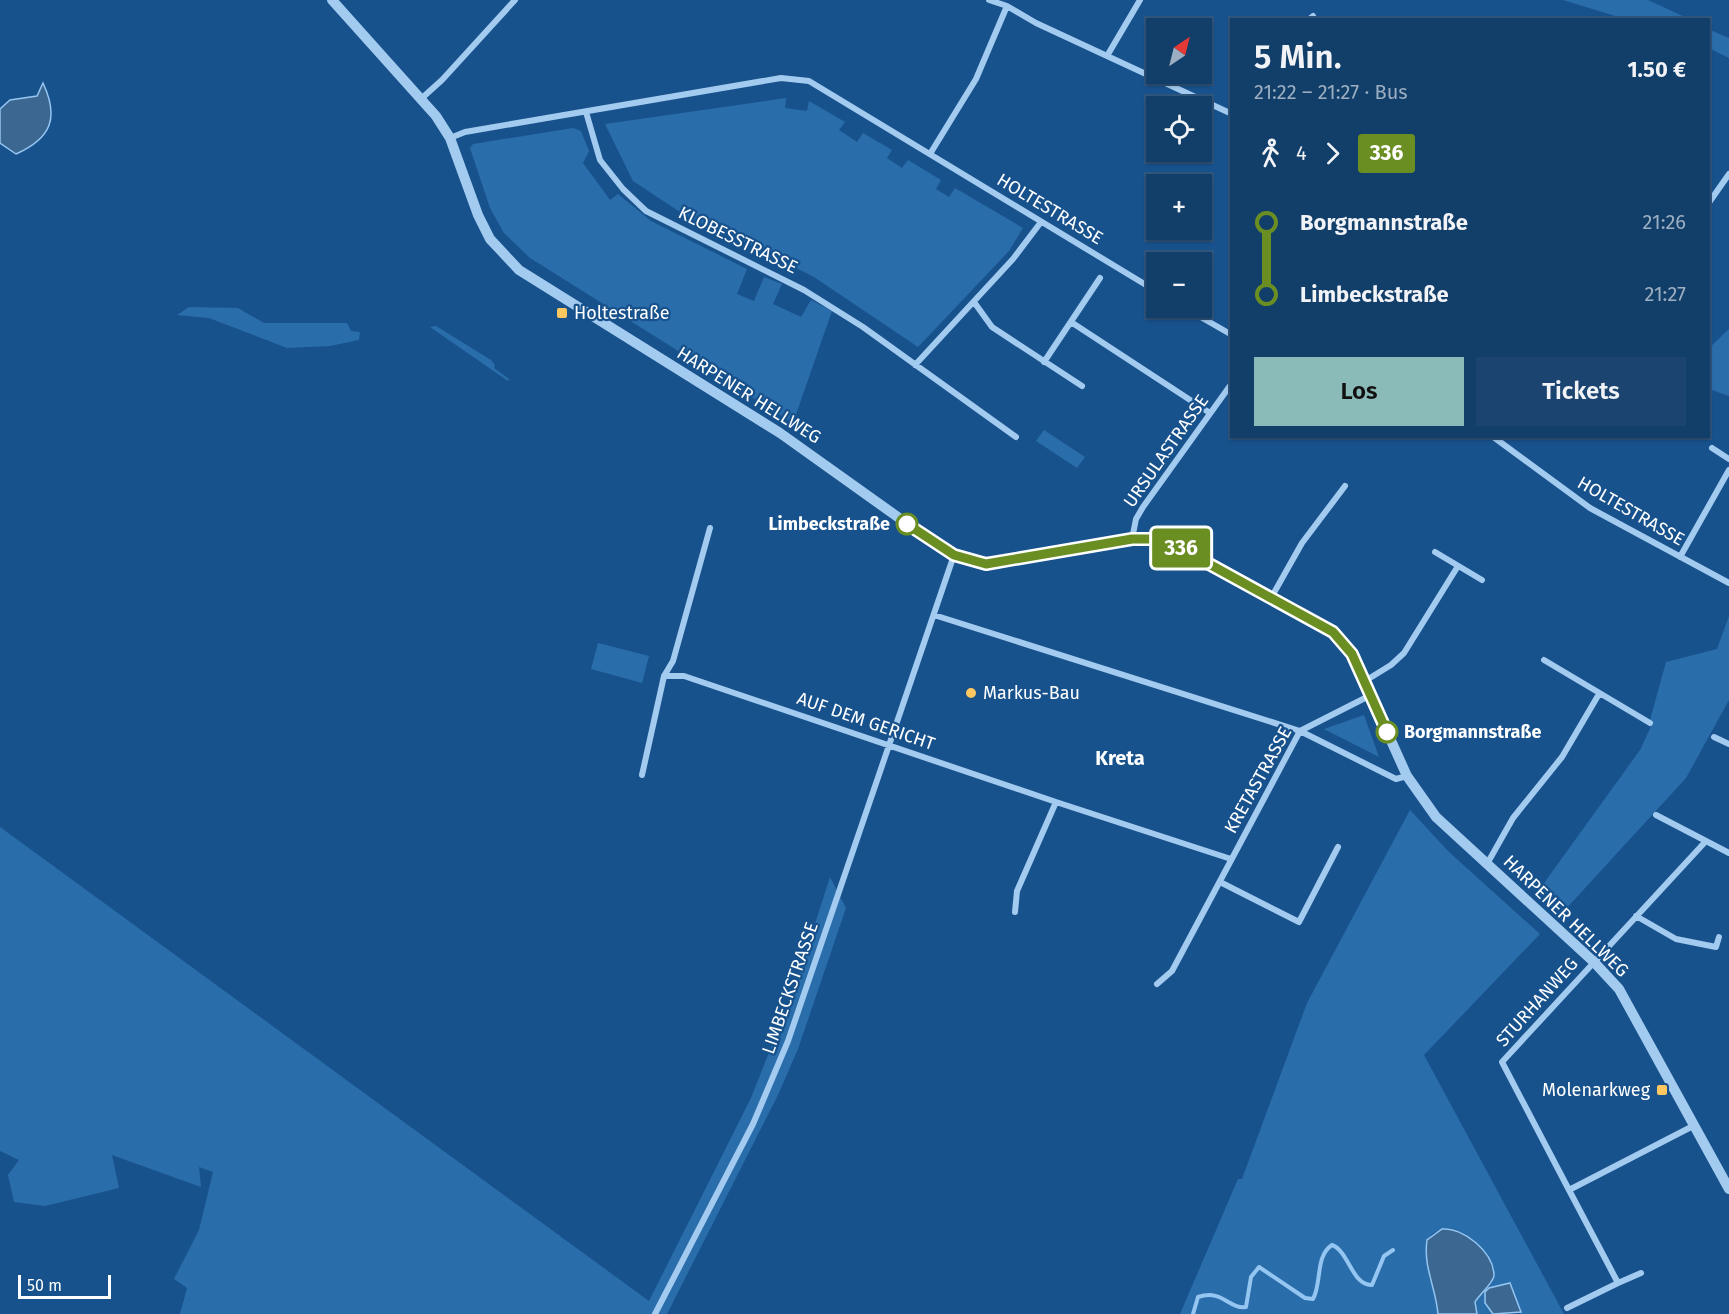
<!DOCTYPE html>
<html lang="de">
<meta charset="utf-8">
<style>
body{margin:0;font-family:"Fira Sans",sans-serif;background:#1b4570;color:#f1f3f6;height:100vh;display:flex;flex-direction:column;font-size:22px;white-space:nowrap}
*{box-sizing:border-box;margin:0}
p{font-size:20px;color:#9caec1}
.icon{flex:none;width:33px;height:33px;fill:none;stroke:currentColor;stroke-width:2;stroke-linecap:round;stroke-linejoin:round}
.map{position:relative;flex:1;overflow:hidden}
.panel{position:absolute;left:1230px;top:18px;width:480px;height:420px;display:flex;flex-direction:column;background:#123e6a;border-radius:0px;box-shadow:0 2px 4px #0004,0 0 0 2px #31577e}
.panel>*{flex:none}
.badge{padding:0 12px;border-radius:4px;font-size:21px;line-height:39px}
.needle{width:39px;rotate:35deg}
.fabs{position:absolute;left:1146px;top:18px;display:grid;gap:12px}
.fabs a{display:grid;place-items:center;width:66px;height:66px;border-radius:0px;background:#123e6a;box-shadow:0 2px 4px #0004,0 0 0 2px #31577e;font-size:30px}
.scale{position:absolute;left:18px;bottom:15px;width:93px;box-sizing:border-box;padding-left:6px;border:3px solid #fff;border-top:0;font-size:16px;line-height:21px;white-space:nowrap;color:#fff;-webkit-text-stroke:4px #18528d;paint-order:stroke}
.map>.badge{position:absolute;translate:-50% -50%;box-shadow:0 0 0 3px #fff}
.legs{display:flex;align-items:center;gap:9px;height:66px;padding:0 24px;font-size:20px}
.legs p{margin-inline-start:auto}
.summary{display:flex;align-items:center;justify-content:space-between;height:102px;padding:0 24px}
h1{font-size:33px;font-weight:600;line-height:45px}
.button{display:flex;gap:12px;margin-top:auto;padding:12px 24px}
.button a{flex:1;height:69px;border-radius:0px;background:#8bbbb9;color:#111;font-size:24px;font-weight:600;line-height:69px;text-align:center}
.button a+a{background:#1b4570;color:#f1f3f6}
ul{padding:0 24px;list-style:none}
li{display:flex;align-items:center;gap:21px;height:72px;font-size:22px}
li i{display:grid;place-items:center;width:9px;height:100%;margin:0 8px;background:currentColor}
li i::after{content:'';width:15px;height:15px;margin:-8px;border:4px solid;border-radius:50%;background:#123e6a}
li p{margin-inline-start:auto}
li:first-child i{background:linear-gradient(#0000 50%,currentColor 0)}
li:last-child i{background:linear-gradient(currentColor 50%,#0000 0)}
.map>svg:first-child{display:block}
.green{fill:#2a6dab}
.water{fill:#3c6791;stroke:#95c6f1;stroke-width:1.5}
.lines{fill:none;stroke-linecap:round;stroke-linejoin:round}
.stream{stroke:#95c6f1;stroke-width:4}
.minor{stroke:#a3caef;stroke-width:6}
.tertiary{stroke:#a3caef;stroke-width:10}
.line-1-casing{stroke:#fff;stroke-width:14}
.line-1{stroke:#6b8e23;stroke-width:9}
.poi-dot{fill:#ffc760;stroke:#18528d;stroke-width:2}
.stop-1-dot{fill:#fff;stroke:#6b8e23;stroke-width:3}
.labels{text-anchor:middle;stroke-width:4.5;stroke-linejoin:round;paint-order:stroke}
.street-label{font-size:18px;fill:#fff;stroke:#18528d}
.poi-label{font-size:18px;fill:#fff;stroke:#18528d;text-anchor:start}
.stop-label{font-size:18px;font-weight:bold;fill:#fff;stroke:#18528d;text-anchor:end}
.neighbourhood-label{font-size:20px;font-weight:bold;fill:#fff;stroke:#18528d}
</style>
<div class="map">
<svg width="1729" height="1314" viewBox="0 0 1729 1314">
<rect width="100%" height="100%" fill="#18528d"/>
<path class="green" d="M1563 0H1648L1689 19H1625Z
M1708 29 1729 38V58L1709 48Z
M786 98 785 108 807 111 809 101 845 122 839 130 857 142 863 133 892 150 887 158 902 168 908 160 941 180 936 189 949 197 955 188 1023 228 1009 251 918 347 814 277 731 235 689 218 633 181 605 124Z
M573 128 581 131 589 151 583 163 610 200 618 194 651 221 747 269 737 294 754 301 764 277 782 284 773 304 801 317 811 300 832 311 793 423 530 258 504 233 490 208 470 148 473 144Z
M189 307 238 308 264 323H347L351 331 360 332 359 340 330 346 287 348 209 318 177 315Z
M436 326 491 360 495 365 494 368 509 379 508 381 430 327Z
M1729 329V396L1709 389 1708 349Z
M1044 430 1085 457 1077 468 1036 441Z
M1729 616V700L1686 778 1564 911 1539 890 1640 750 1653 722 1650 720 1666 662 1717 649Z
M598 643 649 656 642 683 591 669Z
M1364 715 1379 757 1324 729Z
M1410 810 1449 852 1540 934 1424 1055 1564 1314H1520L1510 1283H1507L1491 1312 1493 1314H1477L1475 1302 1492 1280C1481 1257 1463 1211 1431 1235L1429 1278 1437 1295 1438 1314H1180L1238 1179H1242L1307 1003Z
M0 827 649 1301 751 1098 794 989 830 877 846 908 798 1049 778 1095 667 1314H180L187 1288 174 1279 199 1230 213 1172 199 1167 201 1187 112 1155 119 1188 45 1206 14 1202 8 1175 19 1160 0 1151Z"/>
<path class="water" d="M43 83C59 117 52 138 16 154L0 143V109L10 100 37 96Z
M1442 1229C1463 1227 1494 1252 1494 1276 1493 1283 1479 1295 1475 1302L1477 1314H1438C1436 1288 1423 1267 1427 1240Z
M1510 1283 1521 1312 1493 1314 1485 1303V1292L1489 1288Z"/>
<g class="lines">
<path class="stream" d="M1193 1314 1198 1297C1223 1289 1228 1309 1246 1307L1251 1277 1259 1267 1305 1298 1313 1299C1322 1283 1315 1256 1332 1245 1349 1251 1352 1286 1372 1285L1384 1256 1393 1250"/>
<path class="minor" d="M989 0 1007 6 1036 23 1232 114
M1308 20 1313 16
M1107 56 1140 0
M422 98 442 80 515 0
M586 112 600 160 623 189 646 211 804 290 863 327 1016 437
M450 138 465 132 781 78 809 81 1156 291
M930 154 976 79 1007 6
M1708 204 1729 174
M974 302 992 327 1082 386
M1185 308 1232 335
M1071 322 1210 413
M1044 362 1100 278
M915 365 1013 259 1041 222
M1492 436 1590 508 1729 583
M1712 448 1729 459
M1132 539 1136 519 1143 507 1232 383
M1435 552 1482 580
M1680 557 1729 470
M1271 598 1302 543 1345 486
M934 615 1300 731 1396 779 1407 776
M1544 660 1650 723
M664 676H684L1056 802 1231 859
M1365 681 1391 665 1404 653 1458 566
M1714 737 1729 744
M642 775 664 676 673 661 710 528
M1656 815 1706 841
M1487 864 1513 818 1562 757 1599 694
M1220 882 1299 922 1338 847
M1015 912 1017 891 1056 802
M1636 916 1676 939 1716 947 1719 937
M1157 984 1172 971 1300 731 1371 695
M1695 1125 1569 1190 1502 1062 1706 841 1729 853
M1618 1283 1641 1273
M1567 1308 1618 1283 1569 1190
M655 1314 753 1124 788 1041 954 555"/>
<path class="tertiary" d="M332 0 436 116 450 138 478 215 490 239 519 270 780 433 937 545 954 555 985 564 1132 539H1155L1180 548 1333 632 1352 654 1407 776 1436 817 1594 962 1619 989 1729 1189"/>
</g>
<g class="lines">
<g class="line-1-casing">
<path id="line-1" d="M907 524 954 555 986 564 1132 539H1155L1180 548 1333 632 1352 654 1387 732"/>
</g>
<use href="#line-1" class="line-1"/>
</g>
<g class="poi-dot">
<rect x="556" y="307" width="12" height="12" rx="3"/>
<circle cx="971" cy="693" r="6"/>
<rect x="1656" y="1084" width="12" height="12" rx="3"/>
</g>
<g class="stop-1-dot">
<circle cx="907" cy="524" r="10"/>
<circle cx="1387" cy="732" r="10"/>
</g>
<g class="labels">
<g class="street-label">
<text transform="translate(1050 209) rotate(31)" y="6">HOLTESTRASSE</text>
<text transform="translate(738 240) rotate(26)" y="6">KLOBESSTRASSE</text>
<text transform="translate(749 395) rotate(32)" y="6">HARPENER HELLWEG</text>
<text transform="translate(1166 451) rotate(-55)" y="6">URSULASTRASSE</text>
<text transform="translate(1631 511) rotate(30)" y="6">HOLTESTRASSE</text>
<text transform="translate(866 721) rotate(19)" y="6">AUF DEM GERICHT</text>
<text transform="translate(1258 780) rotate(-61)" y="6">KRETASTRASSE</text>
<text transform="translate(1566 916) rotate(44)" y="6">HARPENER HELLWEG</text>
<text transform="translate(790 988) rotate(-71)" y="6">LIMBECKSTRASSE</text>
<text transform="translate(1537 1002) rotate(-48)" y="6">STURHANWEG</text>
</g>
<g class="poi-label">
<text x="574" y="319">Holtestraße</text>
<text x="983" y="699">Markus-Bau</text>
<text x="1650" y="1096" text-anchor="end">Molenarkweg</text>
</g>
<g class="stop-label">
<text x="890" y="530">Limbeckstraße</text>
<text x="1404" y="738" text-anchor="start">Borgmannstraße</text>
</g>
<g class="neighbourhood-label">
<text x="1120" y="765">Kreta</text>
</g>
</g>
</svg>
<div class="fabs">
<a><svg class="needle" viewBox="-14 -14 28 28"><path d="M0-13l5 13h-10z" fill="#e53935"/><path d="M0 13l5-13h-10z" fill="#9caec1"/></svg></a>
<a><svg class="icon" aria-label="locate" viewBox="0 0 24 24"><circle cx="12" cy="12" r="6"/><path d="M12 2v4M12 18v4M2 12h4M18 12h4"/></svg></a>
<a>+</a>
<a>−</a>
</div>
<div class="scale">50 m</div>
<b class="badge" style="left:1181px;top:548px;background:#6b8e23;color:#fff">336</b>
<section class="panel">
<div class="summary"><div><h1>5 Min.</h1><p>21:22 – 21:27 · Bus</p></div><b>1.50 €</b></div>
<div class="legs"><svg class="icon" aria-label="walk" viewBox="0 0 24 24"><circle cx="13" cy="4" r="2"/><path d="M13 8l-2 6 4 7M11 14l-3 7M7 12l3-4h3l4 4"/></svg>4<svg class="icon" aria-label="forward" viewBox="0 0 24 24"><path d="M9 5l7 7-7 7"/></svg><b class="badge" style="background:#6b8e23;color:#fff">336</b></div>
<ul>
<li><i style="color:#6b8e23"></i><b>Borgmannstraße</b><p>21:26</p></li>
<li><i style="color:#6b8e23"></i><b>Limbeckstraße</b><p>21:27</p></li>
</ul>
<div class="button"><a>Los</a><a>Tickets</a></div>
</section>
</div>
